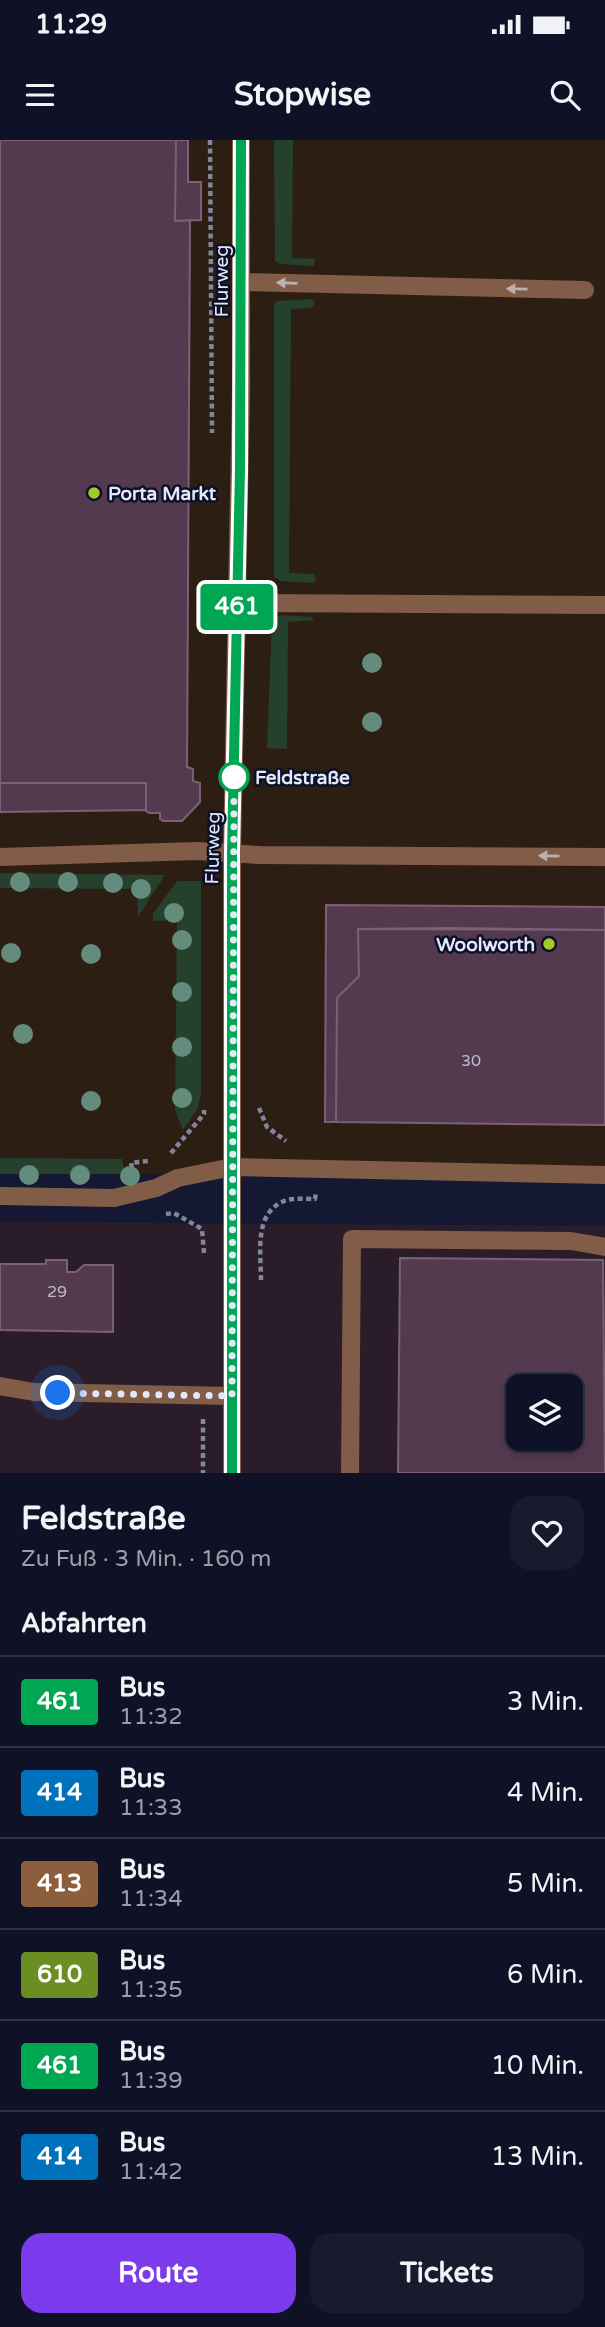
<!DOCTYPE html>
<html lang="de">
<meta charset="utf-8">
<style>
body{margin:0;font-family:"Varela Round",sans-serif;background:#181b2e;color:#f1f3f6;height:100vh;display:flex;flex-direction:column;font-size:26px;white-space:nowrap}
*{box-sizing:border-box;margin:0}
p{font-size:23px;color:#9b9ea7}
.icon{flex:none;width:38px;height:38px;fill:none;stroke:currentColor;stroke-width:2;stroke-linecap:round;stroke-linejoin:round}
.map{position:relative;height:1333px;overflow:hidden}
.side{display:flex;flex-direction:column;background:#0f1226;flex:1}
.side>*{flex:none}
.badge{padding:0 14px;border-radius:5px;font-size:24px;line-height:46px}
.buttons{position:absolute;left:506px;top:1234px;display:grid;gap:14px}
.buttons a{display:grid;place-items:center;width:77px;height:77px;border-radius:14px;background:#0f1226;box-shadow:0 4px 10px #0003,0 0 0 2px #2f3243;font-size:35px}
.you{position:absolute;width:35px;height:35px;margin:-18px;border:5px solid #fff;border-radius:50%;background:#1a73e8;box-shadow:0 0 0 10px #1a73e833}
.map>.badge{position:absolute;translate:-50% -50%;box-shadow:0 0 0 4px #fff}
h2{padding:0 21px;font-size:26px;line-height:63px}
.round{display:grid;place-items:center;flex:none;width:74px;height:74px;border-radius:21px;background:#181b2e}
.summary{display:flex;align-items:center;justify-content:space-between;height:119px;padding:0 21px}
h1{font-size:33px;font-weight:700;line-height:52px}
.button{display:flex;gap:14px;margin-top:auto;padding:14px 21px}
.button a{flex:1;height:80px;border-radius:21px;background:#7c3aed;color:#fff;font-size:28px;font-weight:700;line-height:80px;text-align:center}
.button a+a{background:#181b2e;color:#f1f3f6}
ul{padding:0;list-style:none}
li{display:flex;align-items:center;gap:21px;height:91px;padding:0 21px;border-top:2px solid #2f3243}
li div{flex:1}
li b{display:block;font-size:26px}
li em{font-style:normal}
li .badge{min-width:77px;font-weight:700;text-align:center}
.status{display:flex;justify-content:space-between;align-items:center;height:49px;padding:0 35px;background:#0f1226;direction:ltr}
.status svg{height:19px;fill:currentColor}
header{display:flex;justify-content:space-between;align-items:center;height:91px;padding:0 21px;background:#0f1226;font-size:32px;font-weight:700}
.map>svg:first-child{display:block}
.commercial{fill:#2d1e14}
.industrial{fill:#2a1d29;fill-rule:evenodd}
.green{fill:#25402d}
.building{fill:#543a4f;stroke:#7d6077;stroke-width:2;fill-rule:evenodd}
.lines{fill:none;stroke-linecap:round;stroke-linejoin:round}
.path{stroke:#82869c;stroke-width:4.5;stroke-dasharray:5 3.5;stroke-linecap:butt}
.minor{stroke:#815d48;stroke-width:18}
.tree{fill:#648c7c}
.oneway{fill:#bbb0b2}
.line-casing{stroke:#fff;stroke-width:16}
.line{stroke:#00a651;stroke-width:10}
.walk{stroke:#e2e7f9;stroke-width:7;stroke-dasharray:0 12.6}
.poi-dot{fill:#a1c929;stroke:#0b0f27;stroke-width:2.5}
.stop-dot{fill:#fff;stroke:#00a651;stroke-width:3.5}
.labels{text-anchor:middle;stroke-width:5;stroke-linejoin:round;paint-order:stroke}
.number-label{font-size:16px;fill:#bebcce}
.street-label{font-size:19px;fill:#e2e7f9;stroke:#0b0f27}
.poi-label{font-size:19px;font-weight:bold;fill:#e2e7f9;stroke:#0b0f27;text-anchor:start}
.stop-label{font-size:19px;font-weight:bold;fill:#e2e7f9;stroke:#0b0f27;text-anchor:start}
</style>
<div class="status"><b>11:29</b><svg viewBox="0 0 49 12"><path d="M0 12V9h3v3zM5 12V6h3v6zM10 12V3h3v9zM15 12V0h3v12zM26 1h20v11H26zM47 4h2v5h-2z"/></svg></div>
<header><svg class="icon" aria-label="menu" viewBox="0 0 24 24"><path d="M4 6h16M4 12h16M4 18h16"/></svg>Stopwise<svg class="icon" aria-label="search" viewBox="0 0 24 24"><circle cx="10" cy="10" r="6"/><path d="M15 15l6 6"/></svg></header>
<div class="map">
<svg width="605" height="1333" viewBox="0 0 605 1333">
<rect width="100%" height="100%" fill="#141832"/>
<path class="commercial" d="M0 0H605V1039L0 1033Z"/>
<path class="industrial" d="M0 1082 605 1086V1333H0ZM518 1246H570V1298H518Z"/>
<path class="green" d="M274 0H293L292 118 315 119 314 126 280 124 275 121Z
M312 159 315 163 312 168 291 169 289 433 314 434 316 441 313 443 281 441 274 437V165L276 161Z
M282 475 312 477 314 480 288 482 287 609 267 608 272 481 274 478Z
M0 733 165 735 138 777 137 749 0 748V777Z
M177 741H201V952L198 968 183 990 175 970 177 780 153 781V774Z
M0 1018 122 1019 125 1034H0Z"/>
<path class="building" d="M0 0H176L175 81 190 80 187 627 193 629V641L200 643V662L182 681H163L160 679V673H149L146 671V643H0Z
M176 0H188V42H201V80L175 81Z
M0 643H146V670L0 672Z
M326 765 605 767V790L358 789 359 836 337 858 336 982H325Z
M448 788 605 790V985L336 982 337 858 359 836 358 789Z
M400 1118 603 1120 605 1333H398ZM518 1246H570V1298H518Z
M46 1120H67V1132H76L84 1125H113V1192L0 1190V1124H46Z"/>
<g class="lines">
<path class="path" d="M210 0 212 293
M259 968 267 987 286 1001
M171 1013 204 974V970
M132 1028 131 1023 148 1021
M166 1074 174 1073 202 1089 204 1113
M261 1140C261 1112 253 1071 287 1060 295 1058 307 1059 315 1059L316 1052
M203 1279V1333"/>
<path class="minor" d="M242 142 585 150
M237 463 605 465
M0 717 197 711 259 715 605 717
M0 1056 114 1058 156 1048 178 1038 232 1027 605 1035
M0 1246 34 1252 232 1256
M232 1333V712L241 251V0
M350 1333 352 1099 571 1101 605 1107"/>
</g>
<g class="tree">
<circle cx="372" cy="523" r="10"/>
<circle cx="372" cy="582" r="10"/>
<circle cx="20" cy="742" r="10"/>
<circle cx="68" cy="742" r="10"/>
<circle cx="113" cy="743" r="10"/>
<circle cx="141" cy="749" r="10"/>
<circle cx="174" cy="773" r="10"/>
<circle cx="182" cy="800" r="10"/>
<circle cx="11" cy="813" r="10"/>
<circle cx="91" cy="814" r="10"/>
<circle cx="182" cy="852" r="10"/>
<circle cx="23" cy="894" r="10"/>
<circle cx="182" cy="907" r="10"/>
<circle cx="182" cy="958" r="10"/>
<circle cx="91" cy="961" r="10"/>
<circle cx="29" cy="1035" r="10"/>
<circle cx="80" cy="1035" r="10"/>
<circle cx="130" cy="1036" r="10"/>
</g>
<defs><path id="oneway-solid" d="M-6-.8H1V-3.2L6.5 0L1 3.2V.8H-6Z" transform="scale(1.75)"/></defs>
<g class="oneway">
<use href="#oneway-solid" transform="translate(287 143) rotate(-178)"/>
<use href="#oneway-solid" transform="translate(517 149) rotate(-179)"/>
<use href="#oneway-solid" transform="translate(549 716) rotate(-179)"/>
</g>
<g class="lines">
<g class="line-casing">
<path id="line" d="M232 1333V712L240 330 241 0"/>
</g>
<use href="#line" class="line"/>
<path class="walk" d="M58 1253 232 1256 234 625V637"/>
</g>
<g class="poi-dot">
<circle cx="94" cy="353" r="7"/>
<circle cx="549" cy="804" r="7"/>
</g>
<circle class="stop-dot" cx="234" cy="637" r="14"/>
<g class="labels">
<g class="number-label">
<text x="471" y="926">30</text>
<text x="57" y="1157">29</text>
</g>
<g class="street-label">
<text transform="translate(221 141) rotate(-90)" y="7">Flurweg</text>
<text transform="translate(212 708) rotate(-89)" y="7">Flurweg</text>
</g>
<g class="poi-label">
<text x="108" y="360">Porta Markt</text>
<text x="535" y="811" text-anchor="end">Woolworth</text>
</g>
<g class="stop-label">
<text x="255" y="644">Feldstraße</text>
</g>
</g>
</svg>
<div class="buttons">
<a><svg class="icon" aria-label="layers" viewBox="0 0 24 24"><path d="M12 4l9 5-9 5-9-5zM3 14l9 5 9-5"/></svg></a>
</div>
<div class="you" style="left:58px;top:1253px"></div>
<b class="badge" style="left:237px;top:467px;background:#00a651;color:#fff">461</b>
</div>
<section class="side">
<div class="summary"><div><h1>Feldstraße</h1><p>Zu Fuß · 3 Min. · 160 m</p></div><a class="round"><svg class="icon" aria-label="heart" viewBox="0 0 24 24"><path d="M12 20l-8-8c-3-5 5-10 8-4 3-6 11-1 8 4z"/></svg></a></div>
<h2>Abfahrten</h2>
<ul>
<li><span class="badge" style="background:#00a651;color:#fff">461</span><div><b>Bus</b><p>11:32</p></div><em>3 Min.</em></li>
<li><span class="badge" style="background:#0072bc;color:#fff">414</span><div><b>Bus</b><p>11:33</p></div><em>4 Min.</em></li>
<li><span class="badge" style="background:#8b5e3c;color:#fff">413</span><div><b>Bus</b><p>11:34</p></div><em>5 Min.</em></li>
<li><span class="badge" style="background:#6b8e23;color:#fff">610</span><div><b>Bus</b><p>11:35</p></div><em>6 Min.</em></li>
<li><span class="badge" style="background:#00a651;color:#fff">461</span><div><b>Bus</b><p>11:39</p></div><em>10 Min.</em></li>
<li><span class="badge" style="background:#0072bc;color:#fff">414</span><div><b>Bus</b><p>11:42</p></div><em>13 Min.</em></li>
</ul>
<div class="button"><a>Route</a><a>Tickets</a></div>
</section>
